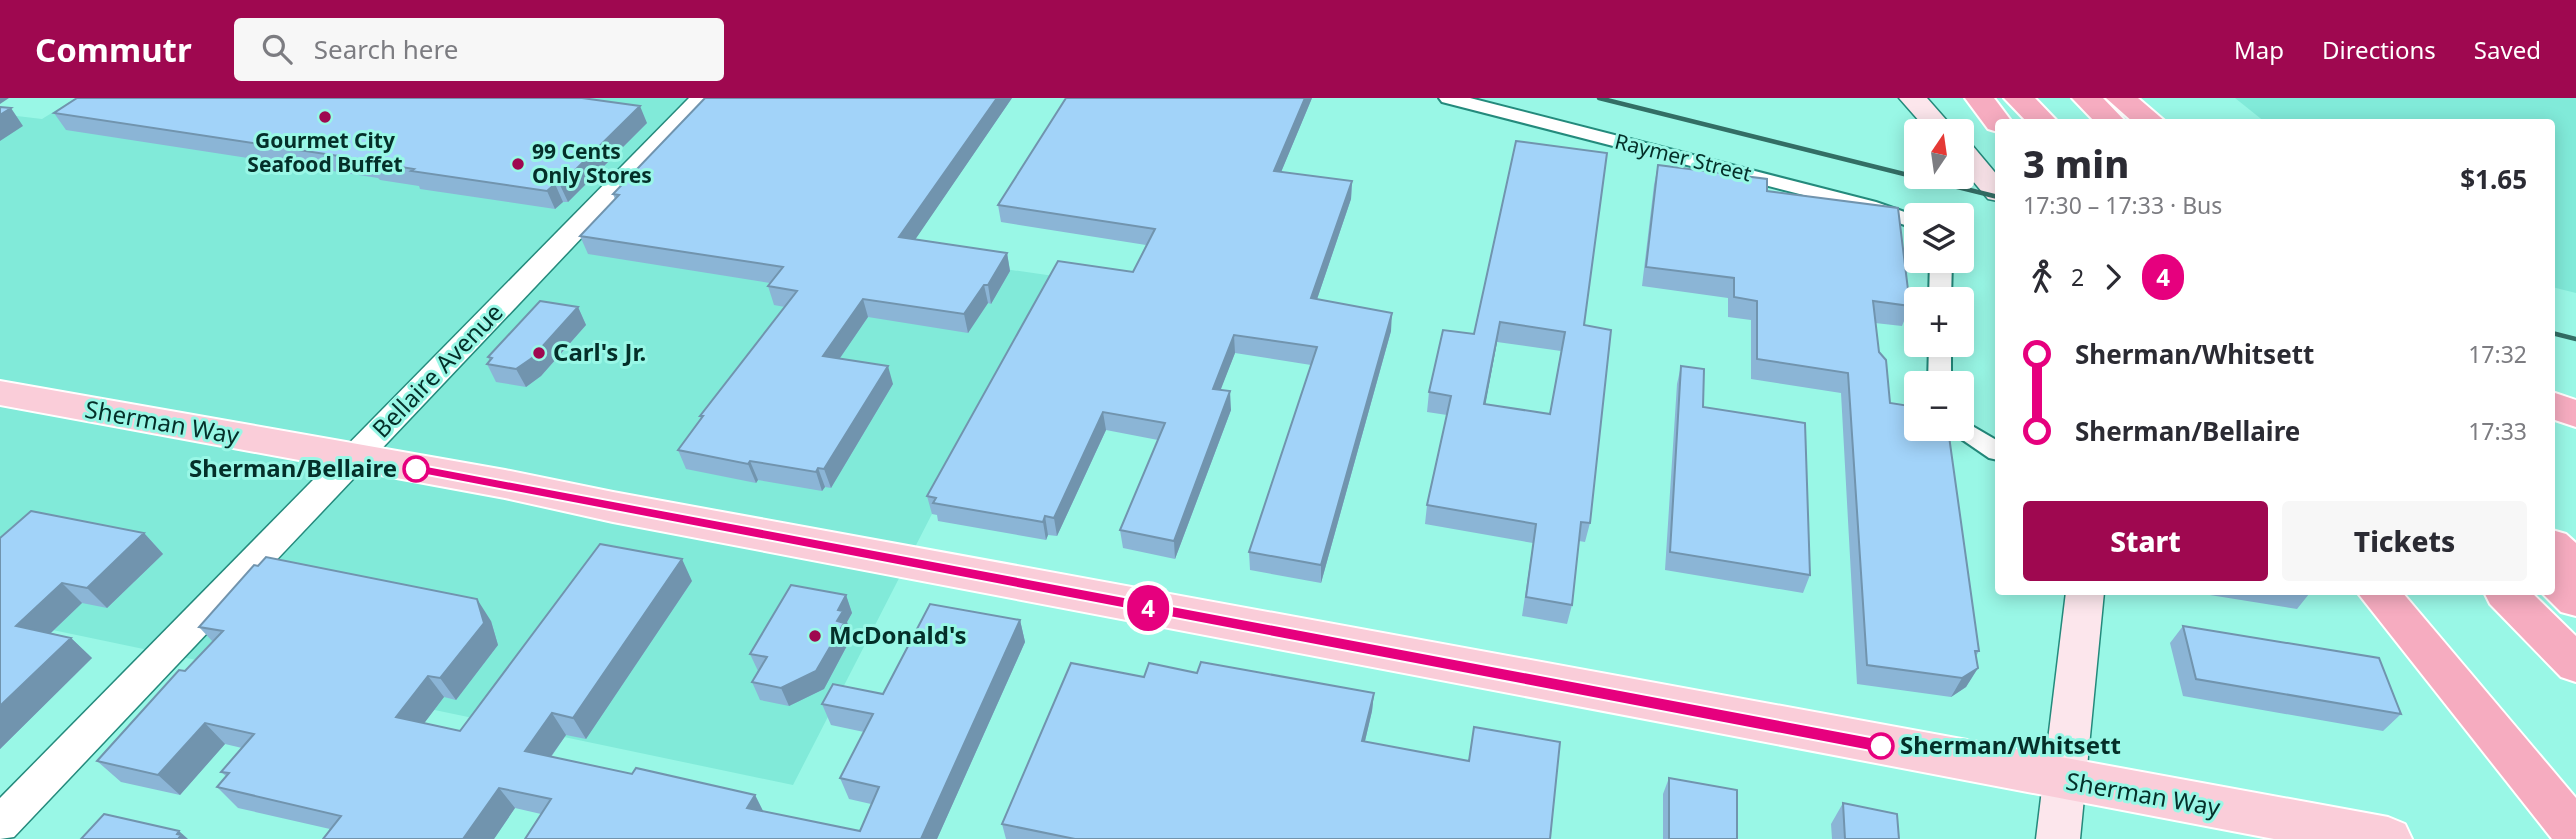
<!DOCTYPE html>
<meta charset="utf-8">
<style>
body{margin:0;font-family:"Noto Sans",sans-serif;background:#f7f7f7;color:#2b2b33;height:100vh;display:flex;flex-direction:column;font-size:26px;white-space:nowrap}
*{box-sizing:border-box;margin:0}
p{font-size:23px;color:#7c7c81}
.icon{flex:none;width:38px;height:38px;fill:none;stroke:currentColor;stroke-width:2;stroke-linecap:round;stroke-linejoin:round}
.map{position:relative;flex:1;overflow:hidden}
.sheet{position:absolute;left:1995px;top:21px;width:560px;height:476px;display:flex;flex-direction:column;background:#fff;border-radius:7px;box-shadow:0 4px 18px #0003}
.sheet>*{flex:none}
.badge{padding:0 14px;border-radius:23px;font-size:24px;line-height:46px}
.needle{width:46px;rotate:13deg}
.buttons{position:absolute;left:1904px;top:21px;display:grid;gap:14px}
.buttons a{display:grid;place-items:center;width:70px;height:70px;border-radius:7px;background:#fff;box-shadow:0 4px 18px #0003;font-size:35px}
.map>.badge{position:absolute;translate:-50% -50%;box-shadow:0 0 0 4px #fff}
.legs{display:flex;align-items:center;gap:10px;height:77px;padding:0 28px;font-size:23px}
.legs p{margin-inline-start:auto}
.head{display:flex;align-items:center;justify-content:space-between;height:119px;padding:0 28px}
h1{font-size:38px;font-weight:800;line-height:52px}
.primary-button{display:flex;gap:14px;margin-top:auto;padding:14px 28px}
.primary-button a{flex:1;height:80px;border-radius:7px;background:#9f0850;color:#fff;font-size:28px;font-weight:800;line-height:80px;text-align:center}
.primary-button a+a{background:#f7f7f7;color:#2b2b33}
ul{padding:0 28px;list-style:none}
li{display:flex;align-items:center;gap:24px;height:77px;font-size:26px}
li i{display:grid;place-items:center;width:10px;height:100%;margin:0 9px;background:currentColor}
li i::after{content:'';width:18px;height:18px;margin:-9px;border:5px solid;border-radius:50%;background:#fff}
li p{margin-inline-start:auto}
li:first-child i{background:linear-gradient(#0000 50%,currentColor 0)}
li:last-child i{background:linear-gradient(currentColor 50%,#0000 0)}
header{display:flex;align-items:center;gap:42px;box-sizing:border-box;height:98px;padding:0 35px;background:#9f0850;color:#fff}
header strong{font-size:33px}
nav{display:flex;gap:38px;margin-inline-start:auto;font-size:24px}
.search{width:490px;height:63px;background:#f7f7f7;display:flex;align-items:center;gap:18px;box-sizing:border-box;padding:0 24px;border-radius:7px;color:#7c7c81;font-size:26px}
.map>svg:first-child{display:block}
.built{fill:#81ead9}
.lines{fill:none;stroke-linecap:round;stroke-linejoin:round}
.minor-casing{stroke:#248a7c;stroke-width:4}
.tertiary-casing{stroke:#248a7c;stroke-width:3}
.secondary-casing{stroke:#248a7c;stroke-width:3}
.primary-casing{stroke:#fff;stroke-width:4}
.motorway-casing{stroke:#fff;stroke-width:4}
.minor{fill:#fff;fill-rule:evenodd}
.tertiary{fill:#fff;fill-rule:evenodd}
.secondary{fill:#fce6ec;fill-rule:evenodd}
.primary{fill:#facdd9;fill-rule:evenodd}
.motorway{fill:#f6acc0;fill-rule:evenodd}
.rail{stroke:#336e65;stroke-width:4.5}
.wall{fill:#8bb5d6;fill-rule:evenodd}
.shaded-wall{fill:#7194ae}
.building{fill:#a2d3f9;stroke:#7194ae;stroke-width:2;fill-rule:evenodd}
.line-1{fill:#e6007e;stroke:#fff;stroke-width:2}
.poi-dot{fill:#9f0850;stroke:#99f7e6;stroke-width:2.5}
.stop-1-dot{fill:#fff;stroke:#e6007e;stroke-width:3.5}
.labels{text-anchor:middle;stroke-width:6;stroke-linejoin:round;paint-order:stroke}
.far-poi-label{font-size:21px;font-weight:bold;fill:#042f29;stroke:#99f7e6}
.far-street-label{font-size:21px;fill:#042f29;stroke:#99f7e6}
.poi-label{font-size:24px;font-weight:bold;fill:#042f29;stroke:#99f7e6;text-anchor:start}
.street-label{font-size:24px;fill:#042f29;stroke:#99f7e6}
.stop-label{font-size:24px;font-weight:bold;fill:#042f29;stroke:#99f7e6;text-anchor:end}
</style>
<header>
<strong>Commutr</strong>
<div class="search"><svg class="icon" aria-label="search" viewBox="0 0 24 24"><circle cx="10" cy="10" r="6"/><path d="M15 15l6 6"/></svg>Search here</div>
<nav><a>Map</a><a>Directions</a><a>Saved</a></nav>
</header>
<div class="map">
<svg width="2576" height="741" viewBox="0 0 2576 741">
<rect width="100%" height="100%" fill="#99f7e6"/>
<path class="built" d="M76 0H721L611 115 1054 178 793 687 0 521V16L42 21Z
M2235 0H2576V195L2552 189V24H2265Z"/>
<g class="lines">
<g class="minor-casing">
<path id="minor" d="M1439 0H1470L1876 104 1916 118V131L1862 112 1442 4Z
M1930 163H1952L1951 201H1929Z
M1929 247H1951V285H1928Z
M1962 322 1998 343V362L1989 360 1954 336 1951 331H1962Z"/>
</g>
<g class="tertiary-casing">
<path id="tertiary" d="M689 0H714L14 739 0 741V700Z"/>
</g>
<g class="secondary-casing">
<path id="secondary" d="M1899 0H1927L1956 33H1928Z
M1962 45 1972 47 1998 78V103L1988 101 1962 70Z
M2066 494H2104L2080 741H2036Z"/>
</g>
<g class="primary-casing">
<path id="primary" d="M0 283 505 372 613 394 2388 719 2405 726 2412 741H2274L613 424 505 400 0 307Z"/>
</g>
<g class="motorway-casing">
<path id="motorway" d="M1965 0H1994L2012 24H1998V34L1988 31Z
M2004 0H2035L2058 24H2027Z
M2072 0H2103L2126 24H2095Z
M2106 0H2138L2166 24H2133Z
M2552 294 2576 302V329L2552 321Z
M2552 432 2566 436 2576 445V518L2561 514 2541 494H2552Z
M2357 494H2402L2576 700V741H2552Z
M2484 494H2531L2576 538V584L2561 579 2490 506Z"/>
</g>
<use href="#minor" class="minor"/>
<use href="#tertiary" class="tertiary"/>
<use href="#secondary" class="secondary"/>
<use href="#primary" class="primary"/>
<use href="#motorway" class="motorway"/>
<path class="rail" d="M1599 0 1916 79
M1917 79 1998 99
M2552 235 2576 241"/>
</g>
<path class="wall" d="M1012 0 915 141 1007 155 1010 173 991 206 988 205 968 235 868 219 840 260 893 286 831 390 825 389 822 393 758 382 756 385 686 371 678 352 701 321 700 318 785 209 774 207 768 188 770 185 588 156 580 138 615 101 613 96Z
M1066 0H1312L1281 74 1352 83 1351 101 1317 201 1391 233 1321 485 1250 472 1249 454 1311 267 1235 255 1220 292 1231 312 1175 461 1123 450 1120 432 1158 342 1106 332 1057 438 1048 437 1046 442 938 423 937 417 932 416 927 398 1133 174 1146 147 1001 124 998 107Z
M54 15 647 25 568 104H563L555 111 420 91 419 88 380 82 378 80 66 32Z
M1516 43 1584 227 1590 425 1585 444 1579 443 1572 507 1567 526 1522 518 1533 445 1425 426 1427 407 1447 317 1427 314 1429 294 1474 236ZM1497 244 1561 253 1550 316 1485 306Z
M1658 67 1767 93 1910 208 1902 228 1875 225 1879 254 1890 305 1979 553 1976 558 1978 570 1966 589 1951 599 1857 586 1841 295 1751 281V222L1728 219V200L1642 188 1654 87Z
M578 209 586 227 541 278 526 289 496 284 487 266 490 263 488 259Z
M1681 268 1703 309 1810 477 1803 495 1665 472 1677 286Z
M144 435 163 456 107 510 82 505 51 535 71 540 92 560 0 651V440Z
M692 483 586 641 566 637 551 659 632 676 755 697 763 713 860 733 871 706 849 701 840 680 864 634 831 627 822 606 883 596 1020 522 1025 544 937 741H525L541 716 515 710 494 741H323L330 731 238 710 217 689 226 678 221 674 242 650 225 646 180 697 121 684 97 663 213 544 199 529 491 523 498 547 456 602 444 599 424 625 460 633Z
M2191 494H2306L2309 496 2297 511Z
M846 497 852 515 847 524 849 530 847 534 850 542 824 591 789 608 760 602 752 584 758 573 750 556Z
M2183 528 2401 616 2383 633 2183 598 2170 545Z
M1197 575 1374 595 1372 613 1365 643 1550 741H1006L1002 726Z
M1669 680 1737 741H1663V696Z
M1843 705 1899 741H1832L1831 726Z"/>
<path class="shaded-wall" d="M0 0H9L0 6Z
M997 0H1012L904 158 899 139Z
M1305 0H1312L1274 91V73Z
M640 8 647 25 568 104 560 87Z
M11 10 23 28 0 43V17Z
M1352 83 1351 101 1311 219V200Z
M555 86 563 104 555 111 547 93Z
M1007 155 1010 173 991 206 988 187Z
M984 187 988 205 968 235 964 216Z
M863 201 868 219 829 276 823 258Z
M578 209 586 227 541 278 526 289 516 271Z
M1392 215 1391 233 1321 485V467Z
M1500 224 1497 244 1482 325 1484 306Z
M1234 237 1235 255 1214 309 1213 291Z
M888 268 893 286 831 390 824 371Z
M1230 293 1231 312 1175 461 1174 443Z
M1103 314 1106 332 1057 438 1054 420Z
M750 363 758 382 756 385 748 366Z
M818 370 825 389 822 393 816 374Z
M1045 418 1048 437 1046 442 1043 424Z
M144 435 163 456 107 510 87 490Z
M682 461 692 483 586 641 573 620Z
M62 485 82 505 37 548 16 528Z
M846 497 852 515 847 524 849 530 847 534 850 542 824 591 789 608 781 590 837 523 838 512Z
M477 501 491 523 498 547 456 602 440 580Z
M1020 522 1025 544 937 741H921Z
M71 540 92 560 0 651V608Z
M1978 570 1966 589 1951 599 1962 580Z
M428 578 444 599 413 640 396 619Z
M1374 595 1372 613 1361 660 1362 643Z
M552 615 566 637 540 674 525 653Z
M205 625 225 646 180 697 158 677Z
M499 690 515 710 494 741H463Z
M755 697 765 717 747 710Z
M179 733 188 741H178L177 736Z"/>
<path class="building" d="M77 0H582L640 8 560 87 555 86 547 93 411 73 414 71 370 64 372 63 54 15Z
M705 0H997L899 139 1007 155 988 187H984L964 216 863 201 823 258 888 268 824 371 818 370 816 374 750 363 748 366 678 352 703 318H700L797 193 768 188 783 169 580 138 619 97 613 96Z
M1066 0H1305L1274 73 1352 83 1311 200 1392 215 1321 467 1249 454 1317 249 1234 237 1213 291 1230 293 1174 443 1120 432 1165 325 1103 314 1054 420 1045 418 1043 424 933 405 936 400 927 398 1058 163 1133 174 1155 131 998 107Z
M0 9 11 10 0 17Z
M1516 43 1607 55 1584 227 1611 232 1590 425 1581 424 1572 507 1526 499 1536 426 1427 407 1451 298 1429 294 1443 232 1474 236ZM1500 224 1565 234 1550 316 1484 306Z
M1658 67 1767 81V93L1898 110 1910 208 1873 203 1879 254 1886 262 1890 305 1916 309V331H1948L1979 553H1975L1978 570 1962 580 1867 567 1848 275 1757 261V203L1734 199V180L1646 169Z
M540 203 578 209 532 260 516 271 487 266 492 260 488 259Z
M1681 268 1704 271 1703 309 1805 325 1810 477 1670 454Z
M31 413 144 435 87 490 62 485 16 528 71 540 0 608V440Z
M600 446 682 461 573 620 552 615 525 653 632 676 636 670 755 697 747 710 860 733 879 689 840 680 873 616 822 606 833 586 883 596 930 506 1020 522 921 741H525L551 701 499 690 463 741H323L341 718 217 689 229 675 221 674 254 636 205 625 158 677 97 663 179 572 185 573 223 533 199 529 254 467 258 468 266 459 477 501 484 525 440 580 428 578 396 619 460 633Z
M791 487 846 497 838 512 843 513 837 523 844 525 816 573 781 590 752 584 767 559 750 556Z
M2291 494H2306L2309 496Z
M2183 528 2379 560 2401 616 2196 581Z
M1201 564 1374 595 1362 643 1469 663 1474 629 1560 644 1550 741H1075L1002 726 1071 565 1144 579 1149 565 1197 575Z
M1669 680 1737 692V741H1669Z
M1843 705 1897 716 1899 741H1845Z
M104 716 179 733 177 736 181 737 178 741H81Z"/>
<path class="line-1" d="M416 366 1881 641 1889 648 1881 655 411 374V367Z"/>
<g class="poi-dot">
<circle cx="325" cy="19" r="7"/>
<circle cx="518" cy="66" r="7"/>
<circle cx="539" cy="255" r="7"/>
<circle cx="815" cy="538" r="7"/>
</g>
<g class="stop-1-dot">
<circle cx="416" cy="371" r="12"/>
<circle cx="1881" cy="648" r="12"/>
</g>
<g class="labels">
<g class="far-poi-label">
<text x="325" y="50">Gourmet City<tspan x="325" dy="24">Seafood Buffet</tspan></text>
<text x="532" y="61" text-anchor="start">99 Cents<tspan x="532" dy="24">Only Stores</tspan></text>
</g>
<g class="far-street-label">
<text transform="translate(1683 60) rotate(14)" y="7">Raymer Street</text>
</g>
<g class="poi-label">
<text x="553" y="263">Carl's Jr.</text>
<text x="829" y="546">McDonald's</text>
</g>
<g class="street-label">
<text transform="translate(438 273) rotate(-46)" y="8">Bellaire Avenue</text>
<text transform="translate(162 325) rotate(10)" y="8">Sherman Way</text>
<text transform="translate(2143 697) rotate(10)" y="8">Sherman Way</text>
</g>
<g class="stop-label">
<text x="397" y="379">Sherman/Bellaire</text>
<text x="1900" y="656" text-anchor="start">Sherman/Whitsett</text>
</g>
</g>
</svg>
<div class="buttons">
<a><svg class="needle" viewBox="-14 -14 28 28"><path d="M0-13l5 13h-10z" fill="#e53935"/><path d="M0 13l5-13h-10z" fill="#7c7c81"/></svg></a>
<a><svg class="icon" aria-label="layers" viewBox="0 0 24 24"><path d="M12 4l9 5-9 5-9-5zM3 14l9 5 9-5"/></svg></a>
<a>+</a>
<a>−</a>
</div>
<b class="badge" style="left:1148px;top:510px;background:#e6007e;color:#fff">4</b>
<section class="sheet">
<div class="head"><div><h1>3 min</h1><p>17:30 – 17:33 · Bus</p></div><b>$1.65</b></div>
<div class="legs"><svg class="icon" aria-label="walk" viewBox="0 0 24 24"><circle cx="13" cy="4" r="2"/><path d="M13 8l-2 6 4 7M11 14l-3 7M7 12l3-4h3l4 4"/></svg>2<svg class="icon" aria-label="forward" viewBox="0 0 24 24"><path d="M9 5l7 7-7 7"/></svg><b class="badge" style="background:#e6007e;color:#fff">4</b></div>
<ul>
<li><i style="color:#e6007e"></i><b>Sherman/Whitsett</b><p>17:32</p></li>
<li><i style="color:#e6007e"></i><b>Sherman/Bellaire</b><p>17:33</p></li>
</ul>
<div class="primary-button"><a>Start</a><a>Tickets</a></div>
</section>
</div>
